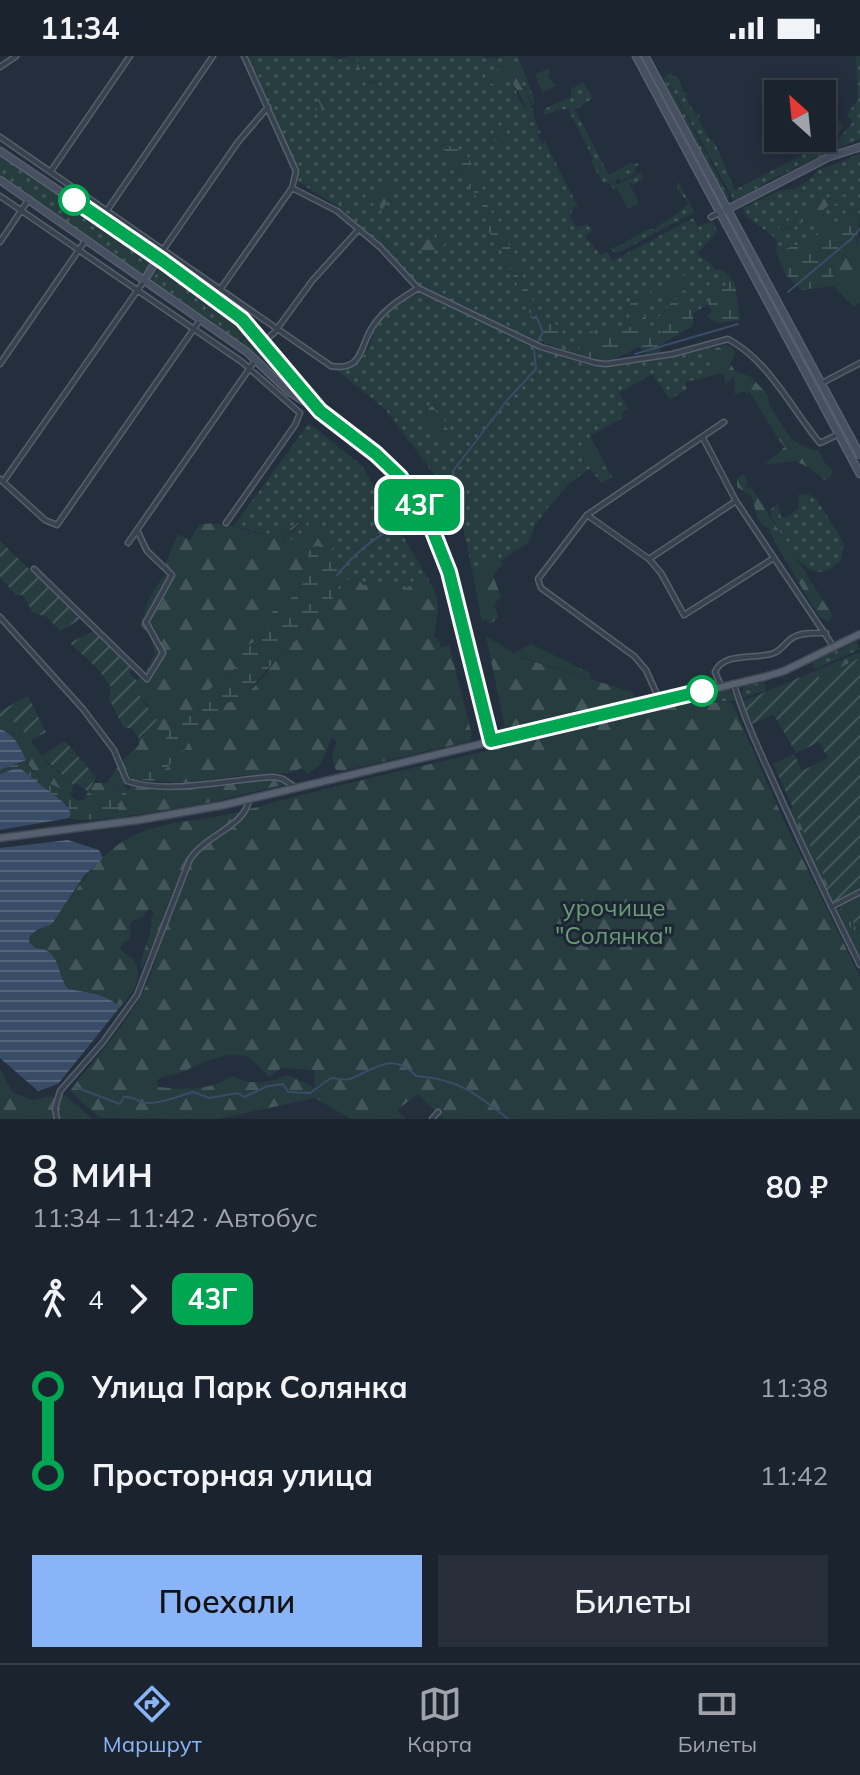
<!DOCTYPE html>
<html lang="ru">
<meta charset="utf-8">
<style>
body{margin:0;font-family:Mulish,sans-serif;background:#282f3a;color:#f1f3f6;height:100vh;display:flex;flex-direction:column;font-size:30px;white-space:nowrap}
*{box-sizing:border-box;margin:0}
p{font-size:26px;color:#a0a4aa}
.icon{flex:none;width:44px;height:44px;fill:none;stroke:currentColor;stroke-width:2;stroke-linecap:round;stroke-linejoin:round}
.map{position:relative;height:1063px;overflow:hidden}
.drawer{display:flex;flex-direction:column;background:#1b232e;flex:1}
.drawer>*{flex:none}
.badge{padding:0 16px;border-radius:12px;font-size:28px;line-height:52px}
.needle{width:52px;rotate:333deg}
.tools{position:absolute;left:764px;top:24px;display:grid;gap:16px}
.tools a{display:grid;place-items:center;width:72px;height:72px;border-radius:0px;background:#1b232e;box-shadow:0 4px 20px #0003,0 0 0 2px #39404a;font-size:40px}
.map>.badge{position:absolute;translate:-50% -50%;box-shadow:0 0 0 4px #fff}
.legs{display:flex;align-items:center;gap:12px;height:88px;padding:0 32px;font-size:26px}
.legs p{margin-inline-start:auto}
.headline{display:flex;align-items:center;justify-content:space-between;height:136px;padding:0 32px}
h1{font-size:44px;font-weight:600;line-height:60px}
.cta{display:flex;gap:16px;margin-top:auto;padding:16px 32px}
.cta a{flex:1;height:92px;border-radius:0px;background:#8ab4f8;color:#111;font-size:32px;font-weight:600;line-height:92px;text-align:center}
.cta a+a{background:#282f3a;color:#f1f3f6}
ul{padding:0 32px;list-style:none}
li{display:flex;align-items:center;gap:28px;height:88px;font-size:30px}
li i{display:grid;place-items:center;width:12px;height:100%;margin:0 10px;background:currentColor}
li i::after{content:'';width:20px;height:20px;margin:-10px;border:6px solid;border-radius:50%;background:#1b232e}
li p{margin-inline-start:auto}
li:first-child i{background:linear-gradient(#0000 50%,currentColor 0)}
li:last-child i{background:linear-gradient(currentColor 50%,#0000 0)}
.status{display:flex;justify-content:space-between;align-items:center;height:56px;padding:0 40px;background:#1b232e;direction:ltr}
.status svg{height:22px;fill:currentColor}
.tab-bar{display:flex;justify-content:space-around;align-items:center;height:112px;border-top:2px solid #39404a;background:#1b232e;font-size:22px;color:#a0a4aa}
.tab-bar a{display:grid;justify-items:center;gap:4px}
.tab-bar .on{color:#8ab4f8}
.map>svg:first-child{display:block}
.grass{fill:url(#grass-dots);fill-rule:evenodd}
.forest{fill:url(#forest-firs);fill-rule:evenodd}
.wetland{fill:url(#wetland-marsh)}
.park{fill:url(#park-tufts)}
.garden{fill:url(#garden-furrows)}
.pitch{fill:#263c3f}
.water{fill:url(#water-rules)}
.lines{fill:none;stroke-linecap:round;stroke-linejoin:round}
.stream{stroke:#394c67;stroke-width:2}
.street-casing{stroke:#565f6c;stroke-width:7}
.secondary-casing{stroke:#565f6c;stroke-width:9}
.primary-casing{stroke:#414a57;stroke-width:9}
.street{stroke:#38414e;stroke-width:4}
.secondary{stroke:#465061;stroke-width:6}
.primary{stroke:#56606e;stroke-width:6}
.line-1-casing{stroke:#fff;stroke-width:18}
.line-1{stroke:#00a651;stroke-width:12}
.stop-1-dot{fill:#fff;stroke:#00a651;stroke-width:4}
.labels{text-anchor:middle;stroke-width:6;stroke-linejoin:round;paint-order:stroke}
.park-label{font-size:24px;fill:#6b9a76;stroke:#1d2633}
</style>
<div class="status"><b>11:34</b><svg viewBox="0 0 49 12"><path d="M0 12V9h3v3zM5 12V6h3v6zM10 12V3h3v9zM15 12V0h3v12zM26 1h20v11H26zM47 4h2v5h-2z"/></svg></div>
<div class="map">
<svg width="860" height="1063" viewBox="0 0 860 1063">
<defs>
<pattern id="grass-dots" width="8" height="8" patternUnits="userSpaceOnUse" patternTransform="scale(2)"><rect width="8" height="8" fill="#263c3f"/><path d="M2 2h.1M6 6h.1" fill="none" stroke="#435659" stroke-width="1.8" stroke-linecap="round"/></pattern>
<pattern id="forest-firs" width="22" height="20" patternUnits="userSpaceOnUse" patternTransform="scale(2)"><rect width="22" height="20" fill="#263c3f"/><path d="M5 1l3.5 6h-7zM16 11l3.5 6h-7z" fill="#435659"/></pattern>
<pattern id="wetland-marsh" width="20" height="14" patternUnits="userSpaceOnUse" patternTransform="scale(2)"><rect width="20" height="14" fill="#263c3f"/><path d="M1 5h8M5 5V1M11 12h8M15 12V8" fill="none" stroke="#435659"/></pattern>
<pattern id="park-tufts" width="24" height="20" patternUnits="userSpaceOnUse" patternTransform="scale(2)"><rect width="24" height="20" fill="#263c3f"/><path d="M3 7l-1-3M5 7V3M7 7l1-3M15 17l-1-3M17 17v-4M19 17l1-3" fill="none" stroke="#435659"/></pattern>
<pattern id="garden-furrows" width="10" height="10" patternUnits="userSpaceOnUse" patternTransform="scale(2)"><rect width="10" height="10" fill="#263c3f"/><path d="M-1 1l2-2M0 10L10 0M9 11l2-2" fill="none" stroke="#435659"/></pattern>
<pattern id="water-rules" width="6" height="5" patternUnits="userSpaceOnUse" patternTransform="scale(2)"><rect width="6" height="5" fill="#394c67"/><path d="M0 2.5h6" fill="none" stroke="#53647b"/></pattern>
</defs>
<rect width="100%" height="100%" fill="#242f3e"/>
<path class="grass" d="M248 0H331L338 4 349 0 356 18 353 23 378 28 379 23C357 23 362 13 355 0H485L483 2 494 1 496 4 501 0 507 7 505 19C519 30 514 37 522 48 528 55 529 56 532 65L535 64 541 78 537 77 543 89 544 84 578 151H573L570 161 576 171 585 169V166L592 174 585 181 601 199 607 196 613 205 693 162 698 171 713 165 717 176 697 198 710 207 715 214H721L727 218 720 220 728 230 718 233 709 230 713 237 708 248 693 258 687 242 661 276 659 285C654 271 643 263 638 250L647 240 632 246 635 271 583 302 507 272 422 231 362 171 335 149 297 125 288 107 265 40ZM440 86 478 121 484 143 507 184 533 246 543 259 540 278 503 197 489 176 487 163 474 136 469 131 467 122C451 112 450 101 440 86Z
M510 0H518L535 46 533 49 512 10Z
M856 0H860V83L833 94V89L853 66 847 59 858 43Z
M673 16 672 19 679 23 684 37H689L685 40 696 60 700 58 698 63 710 84 714 85 735 134 813 93 818 88 816 83 822 82 837 64 844 70 824 91 825 98 772 123 735 146 665 20Z
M665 21 729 141 726 143 663 25Z
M583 26 593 42 575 54 609 119 631 107 633 109 638 107 639 109 634 112 636 117 622 124 618 121 615 129 641 117 644 122 632 129 630 126 614 134 610 127H603L591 106 593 102 568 53 557 54 546 59 543 57 544 53 571 41V33Z
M860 98V161L855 154 846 164 824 172 805 186 776 196 777 185 774 181 747 161 743 152 778 135 793 133 808 125 818 114ZM838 138 840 157 838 148 831 147 823 153 824 166C806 162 791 168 780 182L779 172 784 168Z
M0 99 151 201 153 205 146 216 142 217 0 121Z
M678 125 694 156 620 196H613L611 192 614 193 615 190H619L648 173H655C664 164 680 159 688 147L677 132Z
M161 208 239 266 250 276 238 285 152 224 160 210 151 224 150 219 156 209Z
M418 236 543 293 600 310 675 301 725 289 716 292 714 307 708 312 715 319 685 326 687 333 670 343 652 318 619 337 628 353 622 357 624 361 590 380 595 402 583 399V404L601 412 604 406 612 421 601 427 590 412 570 427 550 449 535 469 529 486 501 505 496 502 480 517 472 514 462 466 451 441 385 353 337 314C352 312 363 303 370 289 373 283 371 277 375 271 385 257 402 243 418 236Z
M251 277 294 332V334L240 287Z
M309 367 362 410 430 526 424 521 398 538 388 530C377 534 360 528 348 523L338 535 336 502 316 490 332 493 322 478 319 463C306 477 300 491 279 486L296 473 301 462 290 473 271 475 268 479C256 477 243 470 233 471Z
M806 438 815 441 844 487 841 504C807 540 787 485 771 460V453L778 448 781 461 788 460 799 452 798 439Z
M856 586 860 593 814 613 813 606Z
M764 626 766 634 742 642 743 631Z
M729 634 736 645H720L703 649 701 639Z"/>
<path class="forest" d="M349 0H355C362 12 357 24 379 22L380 17 385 16 386 19 378 28 368 25 355 29 352 26 355 18Z
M501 0H510C516 22 532 41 535 64L532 66C529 55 515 26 505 20L494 29 484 23 486 18 499 13 505 18 507 7Z
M317 33 325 40 333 55 328 60H317L315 57V51L319 55 322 53 318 44 320 39 313 34Z
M496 57 499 70 507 76 506 87 500 92 493 82Z
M392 120C397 130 388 145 382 154L379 149 373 148 365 140 374 141 388 128 385 123 387 121Z
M839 138 849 144 840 159 838 148 831 147 823 154 824 166 805 165 788 172 784 181 779 182V173C795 157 816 143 839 138Z
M435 174 446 182V187L429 198 420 193 426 182 433 187 438 184Z
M860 179V246L854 251 833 230 834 208 856 189Z
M689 217 693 220 692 223H687L685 227 670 234 671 240 667 238 652 242 651 235Z
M725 289 734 293 735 299 730 307 735 315 751 321 768 339 769 349 791 383 806 392 819 395 825 407 833 415 830 422 824 424 810 412 795 405 764 409 785 391 779 384 749 335 748 338 743 335 735 339 734 320 726 328 723 317 715 319 708 312 714 307 711 301 716 292Z
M440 337H444L435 353 438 359 444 362 446 372 456 379 448 384 430 376 425 362 429 352 434 349Z
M590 380 604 406 597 416 587 409 579 392 582 389 589 391 595 401Z
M744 419 748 425 745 431 751 432 755 437 831 557 832 560 828 566 819 560 778 492 768 472C754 466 757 452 751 440L737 431V422Z
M305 461 280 486 285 488 294 482H304L302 480 310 473 308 464 312 462 319 463 322 478 335 490 332 493 316 490 307 495 312 516 288 546 272 556 267 580 244 591 241 607 223 625 210 633 198 651 171 671 159 698 140 717 133 719 130 723 120 707 139 689V682L144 679 150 652 137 636 141 630 136 624 144 619 155 598 150 580 141 569C146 548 154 528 170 515L166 507 178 478 190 484 199 469C222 463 245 476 268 479L271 475 290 473Z
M496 502 503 507 493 520 501 540 494 549 499 561 490 568 486 563 482 566 472 514 480 517Z
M424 520C444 542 438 555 434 580L439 584 441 592 449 589 472 679 470 685 342 715 336 714C331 702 331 698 337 687L333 681C321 698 329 706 307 718L302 712 290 717 244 719 188 727 153 725 183 696 197 672 227 647 244 640 257 628 287 591 309 574 324 552 348 523 356 521 363 529 380 526 384 532 388 530 398 538Z
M486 580 522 602 632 636 636 645 509 675 505 672Z
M860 596V602L818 622 816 618 817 614Z
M701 639 704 649 720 645 732 647 784 765 860 921V1063H443L418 1038 397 1054 406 1063H351L315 1042 218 1063 100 1062 70 1035C100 995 165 929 158 876L141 914C139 902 146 893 149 882 152 873 150 866 154 856L149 853 141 862 132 865 129 871 131 882 122 888 120 893C123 897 128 899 131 902 148 917 131 939 120 951 103 936 88 937 68 933 55 914 61 893 35 892L29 886C32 871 46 875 54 864 79 832 98 795 137 778 171 763 208 765 243 755 395 712 551 685 701 639ZM228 999 248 1000 270 1021 281 1012 314 1014 315 1032 288 1019C267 1027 252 1030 232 1020 210 1035 185 1034 159 1031L156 1025C166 1017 175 1020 185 1015 199 1007 212 1003 228 999Z
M0 660 18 668 47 707 74 729 70 738C55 732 43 726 32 713 20 699 19 681 0 673Z
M118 711 126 731 118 730 105 747 88 736 91 727H107Z
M275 723 286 728 211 746 117 762 118 748 132 729 148 731Z
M794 750 828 829 824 832 790 754Z
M851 848 860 881V903L841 867 843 864 838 854Z
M0 1012 12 1036 32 1044 63 1038 93 1063H0Z"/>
<path class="wetland" d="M438 85 466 97 478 121 484 143 507 184 533 246 543 259 561 272 565 286 563 291 547 287 546 281 540 279 503 197 489 176 487 163 474 136 469 131 467 122C450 111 451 101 438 85Z
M856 154 860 161 856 189 834 208 833 230 801 234 785 218 776 196 805 186 824 172 846 164Z
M727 218 735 227 740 264 717 267 707 261 712 254 708 248 713 237 708 229 711 227 719 233 727 230 719 220Z
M687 235 693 258V270L665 286 659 297 647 298 639 291C616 302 610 308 583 302L579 293 582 280 591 275 601 281 611 271H635L628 258 631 246 647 240 648 245 638 250 659 283 661 276 655 265 673 245Z
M316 490 336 502 338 535 309 574 287 591 244 640 227 647 197 672 183 696 153 725 130 723 133 719 140 717 159 698 171 671 198 651 210 633 223 625 241 607 244 591 267 580 272 556 288 546 312 516 307 496Z
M23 704H26C37 729 60 727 76 744H84L88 736 105 746 119 730 126 731 128 735 118 748 117 762 79 764 69 762 71 757 64 747 14 713 0 718V713L20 707Z"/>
<path class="park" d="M548 13 550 17 548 21 556 30 542 36 535 18Z
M531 588 590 617 591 623 512 598Z
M860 838V891L839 848Z"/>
<path class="garden" d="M0 485 81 563 60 575 47 561 33 557 23 539H16L0 521Z
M93 575 133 613 129 616 141 630 137 636 157 664 139 682 131 672H124L109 643 111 631 97 612 70 587Z
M860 602V836L833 849 824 832 828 829 773 708 794 698 802 715 828 702 819 686 796 697 774 659 752 668 742 646 817 614 819 622Z
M28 640 46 676 30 685 18 668 0 660V655Z
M65 685 96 721 88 736 76 727 74 729 41 700Z
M859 844 860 847V881L847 854Z"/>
<path class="pitch" d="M629 127 639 147 628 153 617 133Z"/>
<path class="water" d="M0 673C14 678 20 691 26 704L0 714Z
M14 713H21L64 747 71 757 69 762 0 774V718Z
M68 784 99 794 103 802 84 820 52 868 37 874 30 880 29 886 35 892C61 893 55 914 68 933 88 937 103 936 120 951L58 1028 38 1035 0 1002V792Z"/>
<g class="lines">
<path class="stream" d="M788 236 851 183 860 173
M536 260 543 276 538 285
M635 298 738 268
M448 440 456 433 453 415 508 343 536 313 534 293
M337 519C355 497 374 481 400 468
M75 1031 120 1048 124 1041C133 1040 134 1044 142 1046 156 1050 178 1040 193 1036L210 1042 238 1037 244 1041 268 1030 283 1028 288 1036 310 1037 331 1022C338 1022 343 1025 350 1023 374 1014 392 994 416 1020 458 1023 476 1037 508 1063"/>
<g class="street-casing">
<path id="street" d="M0 11 16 0
M0 81 331 310C364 316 360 288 373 270 384 253 402 242 418 232
M51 115 130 0
M292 132 337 155 380 191 418 232 541 291 596 307 606 308 673 298 728 283C769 305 791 352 820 387L839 378
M0 140 242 306 300 357 295 369 226 467
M108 153 213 0
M711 161 719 157
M0 186 29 143
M163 194 238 86 268 51
M219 235 292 132 296 115 244 0
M263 286 274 277 312 225 359 173
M0 308 85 185
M822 327 860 307
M703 382 736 445 833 590
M0 423 45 464 57 469 200 264
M3 426 144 225
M587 459 649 503 736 445
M128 487 256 303
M649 503 661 517 684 559 774 502
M34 513 147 623 163 597 146 566 172 519 147 495 137 474
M0 561 83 653 114 694 127 725C170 739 229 723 274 721L283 723 296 732
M734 628C746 669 766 708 783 747 808 802 833 855 860 909
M721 630 715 616C724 595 756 604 774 597 782 594 786 585 794 581 803 576 816 577 826 577
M660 645 646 614 634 600 541 532 538 523 587 459 724 366
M831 851 860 836
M57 1063 55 1053 60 1035 103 986 137 939 190 803C207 778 244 771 249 744
M432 1063 438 1056"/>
</g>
<g class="secondary-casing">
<path id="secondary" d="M636 0 860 418
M645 0 860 399
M0 95 163 205 242 263 315 350
M0 124 247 296 289 336 320 355 376 398 400 421 432 473 449 516 491 685
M726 154 829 101 860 91
M145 223 158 202"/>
</g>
<g class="primary-casing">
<path id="primary" d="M0 782 139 764 224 749 764 621 784 615 860 578"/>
</g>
<use href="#street" class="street"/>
<use href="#secondary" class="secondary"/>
<use href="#primary" class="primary"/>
</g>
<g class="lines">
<g class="line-1-casing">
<path id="line-1" d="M74 144 163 205 242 263 320 355 376 398 400 421 432 473 449 516 491 685 702 635"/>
</g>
<use href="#line-1" class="line-1"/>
</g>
<g class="stop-1-dot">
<circle cx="74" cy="144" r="14"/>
<circle cx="702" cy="635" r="14"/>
</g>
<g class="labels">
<g class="park-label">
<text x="614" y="860">урочище<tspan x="614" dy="28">"Солянка"</tspan></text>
</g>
</g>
</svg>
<div class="tools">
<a><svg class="needle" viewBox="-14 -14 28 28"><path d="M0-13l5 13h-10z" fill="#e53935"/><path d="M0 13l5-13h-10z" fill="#a0a4aa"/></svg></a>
</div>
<b class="badge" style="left:419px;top:449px;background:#00a651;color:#fff">43Г</b>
</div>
<section class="drawer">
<div class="headline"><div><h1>8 мин</h1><p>11:34 – 11:42 · Автобус</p></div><b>80 ₽</b></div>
<div class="legs"><svg class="icon" aria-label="walk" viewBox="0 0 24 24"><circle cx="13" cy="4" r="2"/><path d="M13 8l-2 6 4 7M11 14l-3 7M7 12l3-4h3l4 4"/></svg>4<svg class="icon" aria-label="forward" viewBox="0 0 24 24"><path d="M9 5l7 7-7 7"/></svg><b class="badge" style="background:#00a651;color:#fff">43Г</b></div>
<ul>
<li><i style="color:#00a651"></i><b>Улица Парк Солянка</b><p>11:38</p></li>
<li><i style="color:#00a651"></i><b>Просторная улица</b><p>11:42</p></li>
</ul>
<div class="cta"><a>Поехали</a><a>Билеты</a></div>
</section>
<nav class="tab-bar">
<a class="on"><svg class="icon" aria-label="directions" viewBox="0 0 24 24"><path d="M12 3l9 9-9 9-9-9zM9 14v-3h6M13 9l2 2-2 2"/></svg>Маршрут</a>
<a><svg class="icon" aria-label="map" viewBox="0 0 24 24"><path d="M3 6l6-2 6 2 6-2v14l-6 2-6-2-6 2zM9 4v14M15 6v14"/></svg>Карта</a>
<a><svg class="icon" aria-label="tickets" viewBox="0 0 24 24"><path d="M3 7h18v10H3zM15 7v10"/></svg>Билеты</a>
</nav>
